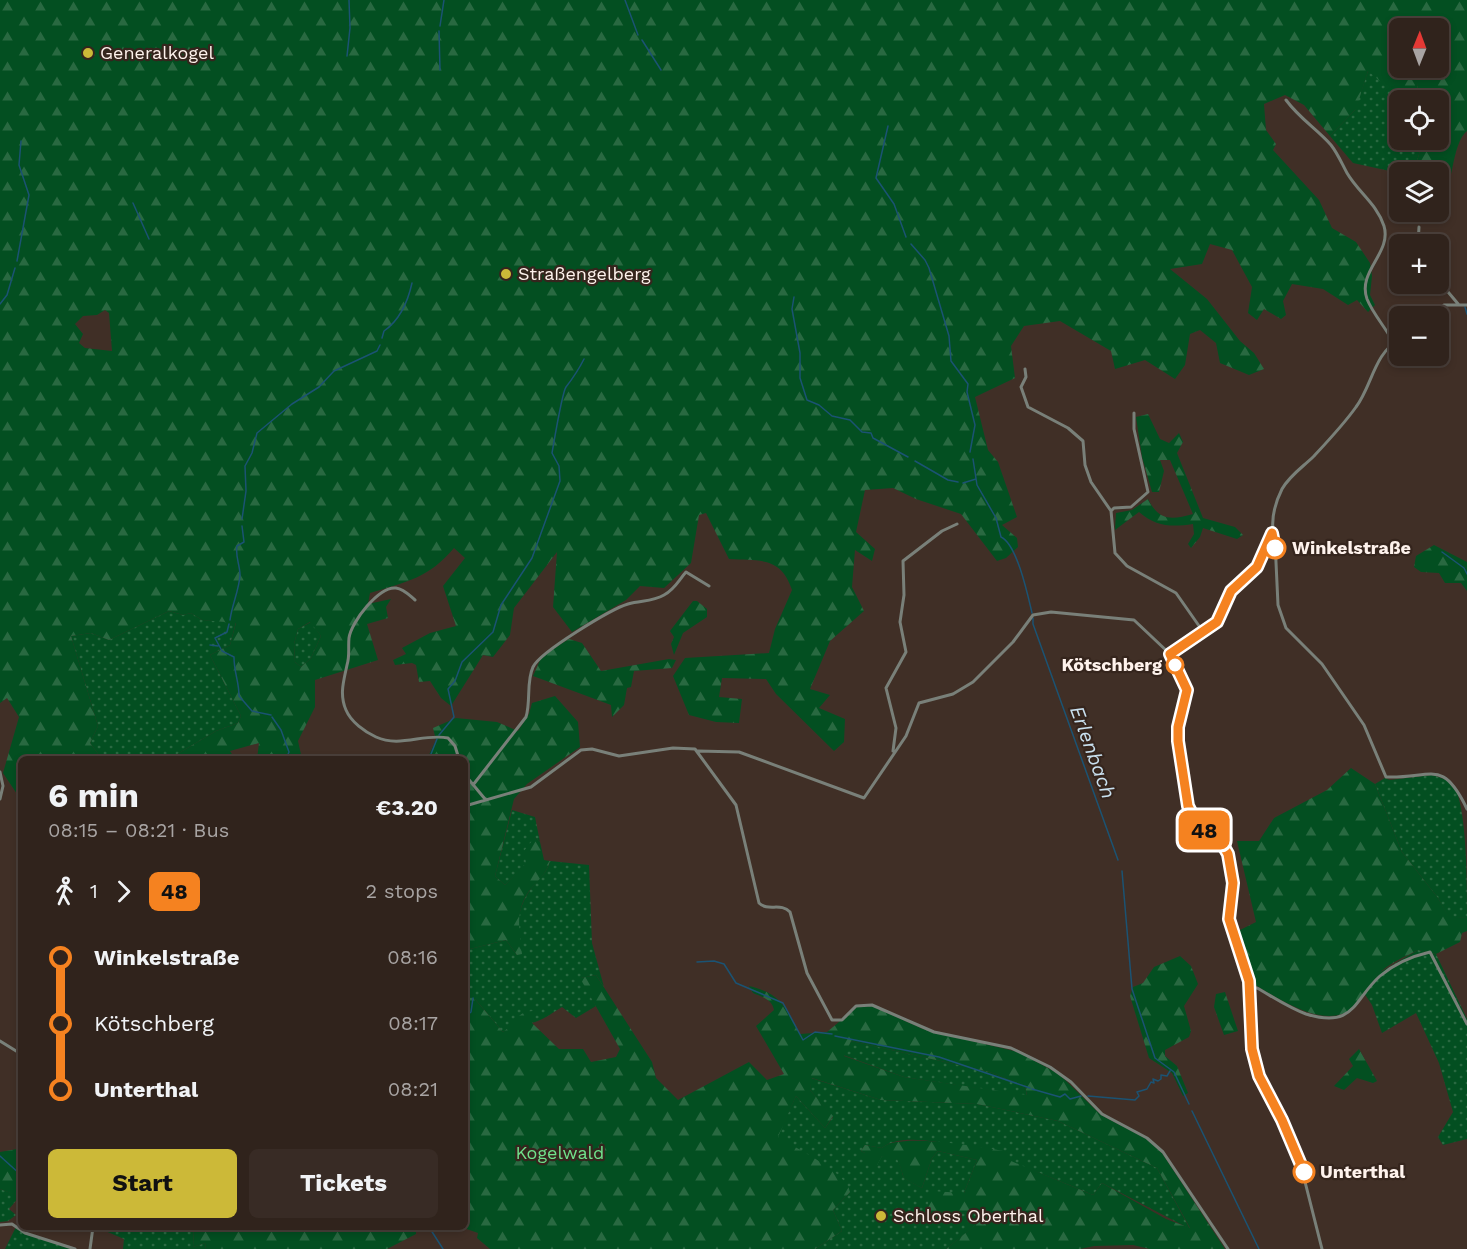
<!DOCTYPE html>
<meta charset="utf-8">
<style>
body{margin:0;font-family:"Work Sans",sans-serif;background:#382b25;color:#f1f3f6;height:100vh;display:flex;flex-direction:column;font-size:22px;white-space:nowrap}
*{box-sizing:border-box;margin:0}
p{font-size:20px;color:#a8a4a3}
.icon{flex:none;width:33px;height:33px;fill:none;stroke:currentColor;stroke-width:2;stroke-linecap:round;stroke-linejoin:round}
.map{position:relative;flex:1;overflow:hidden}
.drawer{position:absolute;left:18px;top:756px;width:450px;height:474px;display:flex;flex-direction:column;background:#30231c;border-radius:9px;box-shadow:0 3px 9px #0003,0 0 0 2px #4b403b}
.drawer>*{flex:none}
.badge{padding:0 12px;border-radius:9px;font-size:21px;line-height:39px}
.needle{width:39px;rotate:1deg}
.fabs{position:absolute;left:1389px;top:18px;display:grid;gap:12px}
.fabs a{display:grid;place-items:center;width:60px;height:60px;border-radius:9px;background:#30231c;box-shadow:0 3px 9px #0003,0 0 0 2px #4b403b;font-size:30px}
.map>.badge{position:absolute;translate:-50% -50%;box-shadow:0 0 0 3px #fff}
.legs{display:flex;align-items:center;gap:9px;height:66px;padding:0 30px;font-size:20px}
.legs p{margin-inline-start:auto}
.overview{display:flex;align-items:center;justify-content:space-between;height:102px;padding:0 30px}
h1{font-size:33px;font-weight:700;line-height:45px}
.cta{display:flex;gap:12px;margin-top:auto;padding:12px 30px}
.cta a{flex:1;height:69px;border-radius:9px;background:#ccb938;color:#111;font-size:24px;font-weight:700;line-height:69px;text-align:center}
.cta a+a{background:#382b25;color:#f1f3f6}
ul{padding:0 30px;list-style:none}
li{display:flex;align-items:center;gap:21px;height:66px;font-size:22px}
li i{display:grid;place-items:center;width:9px;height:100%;margin:0 8px;background:currentColor}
li i::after{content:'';width:15px;height:15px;margin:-8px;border:4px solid;border-radius:50%;background:#30231c}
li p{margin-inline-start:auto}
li:first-child i{background:linear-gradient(#0000 50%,currentColor 0)}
li:last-child i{background:linear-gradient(currentColor 50%,#0000 0)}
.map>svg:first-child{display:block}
.grass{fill:url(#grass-dots)}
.forest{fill:url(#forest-firs);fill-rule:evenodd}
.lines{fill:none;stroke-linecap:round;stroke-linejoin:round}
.stream{stroke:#1b5373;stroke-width:1.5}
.minor{stroke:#798079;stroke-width:3}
.line-1-casing{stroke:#fff;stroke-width:14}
.line-1{stroke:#f58220;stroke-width:9}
.poi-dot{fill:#ccb938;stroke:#35251d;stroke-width:2}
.stop-1-dot{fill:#fff;stroke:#f58220;stroke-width:3}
.labels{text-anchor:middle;stroke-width:4.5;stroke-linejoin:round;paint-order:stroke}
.poi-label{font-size:18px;fill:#fef2ec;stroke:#35251d;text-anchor:start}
.stop-label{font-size:18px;font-weight:bold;fill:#fef2ec;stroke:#35251d;text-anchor:start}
.park-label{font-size:18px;fill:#70e28c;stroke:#35251d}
.water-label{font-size:20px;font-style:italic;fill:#c9e0ef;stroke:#35251d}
</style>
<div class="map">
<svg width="1467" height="1249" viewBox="0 0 1467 1249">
<defs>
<pattern id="grass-dots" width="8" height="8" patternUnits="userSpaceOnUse" patternTransform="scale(1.5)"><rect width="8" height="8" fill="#034f21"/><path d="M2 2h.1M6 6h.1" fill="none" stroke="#296941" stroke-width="1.8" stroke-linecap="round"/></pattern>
<pattern id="forest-firs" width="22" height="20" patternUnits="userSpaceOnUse" patternTransform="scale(1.5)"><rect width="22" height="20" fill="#034f21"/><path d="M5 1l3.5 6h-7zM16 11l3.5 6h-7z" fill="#296941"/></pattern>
</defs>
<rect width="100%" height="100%" fill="#402f26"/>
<path class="grass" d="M1368 71 1418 82 1417 100H1400V140H1423L1414 172 1399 173 1353 163 1330 136 1355 110Z
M169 611 183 615 191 613 202 620 236 622 230 645 210 655 241 716 238 723 216 731 169 759H102L90 743 98 726 71 636 91 633 109 640Z
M311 622 321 636 311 658 301 667 295 662 294 644 298 629Z
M1432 775C1442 778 1450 780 1456 789 1467 818 1467 883 1467 918L1448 917 1438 898 1402 852 1375 784 1385 778 1390 780Z
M512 810 535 817 540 842 535 837 527 863 505 885 495 876Z
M550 861 589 865 592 943 604 987 596 975 581 978 596 1006 576 1018 562 1007C552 1013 542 1021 531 1023 519 1025 513 1025 503 1032L475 999H465L466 950 506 940 517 955 521 949C513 933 519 907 528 893 536 880 546 876 550 861Z
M1418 950 1436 954 1467 1019V1139L1443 1145 1438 1137 1453 1112 1439 1063 1416 1013 1382 1033 1372 1005 1364 993 1379 973Z
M851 1041 990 1072 1025 1086 1027 1096 904 1077 843 1055Z
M811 1078 881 1100 977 1104 1058 1121 1157 1168 1190 1229 1102 1183 1093 1195C1054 1179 917 1118 882 1148L865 1145 861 1151 878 1159 882 1156 897 1158C908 1183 895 1173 922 1188L932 1158 938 1151 977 1160 964 1193 927 1211 991 1213 946 1249H815L842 1231 833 1210 850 1192 777 1137 796 1096 825 1128 833 1117 810 1090Z
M0 1189 20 1196 9 1209 16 1215 8 1221 0 1222Z
M16 1227 25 1234 71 1249H5Z
M96 1227H194L193 1247 205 1243 206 1249H123L124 1239Z"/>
<path class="forest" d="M0 0H1467V131C1451 144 1453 191 1439 211L1438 172H1414L1423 140H1438V100H1417L1418 83 1407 94 1393 92 1368 71 1356 109 1330 136 1304 105 1285 95 1264 104 1266 130 1276 144 1273 150 1319 200 1332 228 1356 242 1370 263 1372 276 1370 295 1375 305 1368 312 1357 300 1348 305 1323 289 1292 284 1283 301 1286 315 1281 319 1264 309 1257 320 1248 313 1252 287 1232 250 1210 244 1202 264 1170 269 1207 299 1240 341 1254 353 1264 369 1249 375 1220 363 1216 343 1200 330 1190 334 1185 365 1175 379 1145 360 1115 369 1111 351 1060 321 1024 326 1011 346 1015 378 975 397 988 450 998 462 1017 517 1002 525 1017 538 1018 547 1006 558 997 561 961 514 916 499 893 488 865 490 856 532 875 549 872 561 855 550 852 587 864 611 830 641 810 689 830 695 819 708 845 719 844 742 834 751 776 694 766 679 722 678 719 697 742 699 739 723 716 722 689 715 673 676 685 658 769 653 775 629 792 590C781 556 759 561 729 559L706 513 699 515 691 563 664 588 640 586 626 600 572 632 553 607 557 552 514 608 510 635 493 657 483 655 451 706 441 698 430 681 419 682 416 665 412 663 395 665 393 660 406 654 402 648 430 633 456 626 443 586 465 558 454 548C429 578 406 582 370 593L368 604 391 599 386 607 388 618 367 624 378 660 315 680V707L298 741 302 759H257L259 743 230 751 235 759H169L216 731 238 723 241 716 210 655 230 645 236 623 202 620 191 613 183 615 169 611 109 640 91 633 71 636 98 726 90 743 102 759H21V800L3 773 19 717 7 698 0 703ZM1400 28H1438V68H1400ZM105 310 109 313 112 351 85 348 79 343 83 334 75 324 83 316 97 315ZM310 622 321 636 311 658 301 667 295 662 294 644 298 629Z
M1148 414 1160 439 1169 443 1179 433 1183 442 1177 453 1203 518 1235 527 1243 535 1237 539 1203 528 1200 537 1191 548 1188 544 1194 534 1193 524C1172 527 1156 527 1139 512L1115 530 1116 513 1132 510 1148 499C1159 521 1171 520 1193 514L1170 460H1160L1164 471 1159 492H1152L1142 457 1136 417Z
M1434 545 1467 562V591L1461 583H1445L1439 573 1421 572 1414 567 1416 556Z
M693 601H697L707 609V617L683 633 674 655 671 644 674 637 670 631Z
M569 639 582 643 601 671 669 659 676 660 672 668 634 671 631 687 627 688 624 705 612 717 611 705 533 676 542 656Z
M555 696 578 722 580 747 527 784 514 799 495 876 505 885 526 863 524 851 535 837 540 842 544 860 550 861C546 875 538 880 529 891 514 913 520 932 522 954L517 955 506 940 466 950 465 973V759H427L436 740 433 728 456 718 497 722 518 731 529 714 532 703Z
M1351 768 1375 784 1402 852 1438 898 1448 916 1467 918V931L1462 933 1460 942 1436 954 1418 950C1405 957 1388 963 1378 975 1370 984 1364 996 1356 1005 1328 1034 1279 998 1253 984L1234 933 1256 922 1237 841H1259L1274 818 1327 790Z
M1180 956 1191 966 1198 984 1184 1006 1191 1031 1189 1037 1165 1050V1056L1177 1066 1188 1093 1183 1096 1172 1073 1149 1058 1130 996 1133 987 1143 983 1154 967Z
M596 975 652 1062 656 1078 678 1100 749 1062 767 1080 784 1074 756 1026 774 1010C772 999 762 997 753 993L749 986C782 994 784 1006 800 1034L827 1032 857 1007 872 1006 923 1029 1018 1052 1059 1074 1101 1115 1147 1139 1162 1153 1225 1249H1150L1133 1245 1094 1246 1080 1249H946L990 1213 927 1211 930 1191 964 1193 977 1160 938 1151 932 1158 922 1188C896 1174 908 1183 897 1159L892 1161 882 1156 877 1165 865 1163V1153L861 1151 865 1145 882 1148C898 1132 979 1147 1004 1151L1011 1161 1093 1195 1102 1183 1166 1219 1190 1228 1157 1168 1058 1121 977 1104 881 1100 812 1078 810 1090 833 1116 825 1128 796 1096 778 1137C795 1148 847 1172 850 1192L833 1210 842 1231 815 1249H490L477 1238 478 1233 461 1227H465V999L474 998 503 1032C516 1023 517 1010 535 1011L532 1023 559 1049H583L591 1062 616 1057 620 1049 580 978ZM851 1041 990 1072 1025 1086 1027 1095 904 1077 844 1056Z
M1225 992 1238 1031 1224 1035 1214 1007 1216 994Z
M1359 1049 1377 1081 1373 1083 1357 1078 1344 1090 1334 1086 1353 1066 1349 1059Z
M17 1149 21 1155V1197L0 1189V1152Z
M194 1227H416V1234L387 1249H206L205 1243 193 1247Z"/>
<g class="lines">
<path class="stream" d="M625 0 638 35
M440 26 444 0
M439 31 440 70
M642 40 661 70
M347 56 350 28 349 0
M888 126 876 178 894 204 906 237
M133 203 149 239
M911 244 925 260 929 268 949 336 951 361 968 384 967 392 975 425 970 452
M17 261 29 195 19 165 21 141
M794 297 792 309 800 353V378L807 400 819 405 832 416 850 420 862 432 871 433 873 438 908 457
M0 304 7 295 15 268
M1465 307 1467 314
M382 338 384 331C400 320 408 301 412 283
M973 459 977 485 996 518 1001 537C1017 544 1028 596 1032 613
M915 461 948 480 958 482
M963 483 976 479
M242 519 246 491 245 466 252 453 257 433 292 404 319 387 334 371 377 351 380 345
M1442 552 1464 568 1467 574
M1033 618V624L1118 860
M230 620C232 604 239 591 240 575 240 565 235 556 237 546L244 542 242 526
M229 624 227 632 215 638 222 651 234 657C234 673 239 681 239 696L252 711 271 715
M210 645 218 646
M272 717 281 730 289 752 286 759
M439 735 454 717 448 689 455 681 462 662 493 632 501 605 532 558 560 481 559 466 552 453C554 442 562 393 566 387 573 378 579 369 584 359
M429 759 437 739
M1122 871 1132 989 1155 1058 1174 1072 1189 1104
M697 962 714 961 724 964 736 983 783 1003 803 1040 815 1032 832 1034
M465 1017 471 1012 473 998
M835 1036 939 1057 1030 1088
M1032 1089 1060 1097 1065 1094 1070 1099 1081 1096
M1088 1096 1135 1100 1139 1096 1137 1092 1147 1089 1151 1082 1154 1083 1153 1079 1158 1081 1161 1079V1075L1167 1076 1170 1071
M1192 1111 1259 1249
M0 1156 21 1175
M429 1227 443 1249"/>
<path class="minor" d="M1286 100C1300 119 1317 129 1331 145 1338 154 1342 164 1347 173 1358 192 1377 204 1384 226 1392 253 1357 271 1367 299 1373 314 1386 328 1393 342
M1418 244 1419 227
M1438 280 1459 305
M1428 316 1444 305H1467
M1400 339C1374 353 1372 386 1356 407 1344 424 1328 441 1314 456 1303 467 1290 475 1282 489 1274 505 1270 524 1275 541L1278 605 1286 628 1322 664 1364 725 1386 777C1432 779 1442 757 1467 809
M1025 369 1026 377 1021 387 1028 407 1068 428 1083 441 1085 465 1091 482 1111 511 1115 553 1127 566 1176 593 1204 633
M1111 511 1114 508 1131 507 1148 492 1134 429V413
M415 600C409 595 404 589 396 588 379 586 351 622 349 638 348 647 350 656 347 665 344 680 339 694 346 710 351 722 365 732 376 737 400 748 424 733 448 738L455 746 459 759
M1170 654 1217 622 1231 591 1257 567 1272 533
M698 751 739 752 864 798 906 736 919 703 953 694 973 682 1013 642 1033 615 1051 612 1134 620 1170 654 1183 678 1187 690 1178 727V741L1188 806 1197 824 1224 847 1228 854 1233 883 1229 919 1250 988 1252 1049 1259 1076 1299 1158 1322 1249
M893 751 896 728 886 688 906 652 900 622 904 595 903 561 942 531 957 524
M0 772 3 786 0 799
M465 775 485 799
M473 785 526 717C531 701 526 682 533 667 540 652 611 609 628 604 641 600 652 602 664 595 675 589 678 581 686 572L709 586
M465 806 531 787 581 750 592 749 619 756 673 748 695 749 736 805 759 903C768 912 781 902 790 912L807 973 832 1020H842L856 1006 872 1005 934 1032 1011 1048 1050 1067 1071 1082 1102 1114 1147 1138 1163 1152 1228 1249
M1250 988H1257C1273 997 1289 1008 1306 1014 1355 1029 1353 1000 1380 976 1394 964 1413 956 1430 952L1467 1024
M0 1041 21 1054
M0 1225 12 1224 25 1233 75 1249
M90 1249 93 1227"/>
</g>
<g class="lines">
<g class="line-1-casing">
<path id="line-1" d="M1275 548 1272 533 1257 567 1231 591 1217 622 1170 654 1187 690 1178 727V741L1188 806 1197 824 1224 847 1228 854 1233 883 1229 919 1249 981 1252 1049 1259 1076 1282 1120 1304 1172"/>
</g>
<use href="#line-1" class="line-1"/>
</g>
<g class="poi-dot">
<circle cx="88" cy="53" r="6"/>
<circle cx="506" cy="274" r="6"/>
<circle cx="881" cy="1216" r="6"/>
</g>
<g class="stop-1-dot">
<circle cx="1275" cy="548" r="10"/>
<circle cx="1175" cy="665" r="8"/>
<circle cx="1304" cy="1172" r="10"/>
</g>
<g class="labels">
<g class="poi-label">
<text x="100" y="59">Generalkogel</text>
<text x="518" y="280">Straßengelberg</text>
<text x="893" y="1222">Schloss Oberthal</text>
</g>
<g class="stop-label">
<text x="1292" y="554">Winkelstraße</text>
<text x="1162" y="671" text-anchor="end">Kötschberg</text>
<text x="1320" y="1178">Unterthal</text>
</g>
<g class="park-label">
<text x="560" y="1159">Kogelwald</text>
</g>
<g class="water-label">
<text transform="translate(1093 752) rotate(70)" y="7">Erlenbach</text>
</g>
</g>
</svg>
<div class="fabs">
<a><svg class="needle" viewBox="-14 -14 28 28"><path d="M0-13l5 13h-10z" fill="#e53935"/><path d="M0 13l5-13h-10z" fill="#a8a4a3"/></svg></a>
<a><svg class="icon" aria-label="locate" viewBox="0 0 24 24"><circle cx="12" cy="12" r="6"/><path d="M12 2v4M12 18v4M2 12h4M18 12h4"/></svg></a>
<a><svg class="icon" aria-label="layers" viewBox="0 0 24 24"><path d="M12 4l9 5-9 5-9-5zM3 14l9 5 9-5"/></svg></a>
<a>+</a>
<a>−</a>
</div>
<b class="badge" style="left:1204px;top:830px;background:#f58220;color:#111">48</b>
<section class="drawer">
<div class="overview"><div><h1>6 min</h1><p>08:15 – 08:21 · Bus</p></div><b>€3.20</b></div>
<div class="legs"><svg class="icon" aria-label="walk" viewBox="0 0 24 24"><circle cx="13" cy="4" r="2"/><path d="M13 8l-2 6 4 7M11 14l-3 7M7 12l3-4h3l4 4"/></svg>1<svg class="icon" aria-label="forward" viewBox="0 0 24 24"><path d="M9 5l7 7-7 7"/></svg><b class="badge" style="background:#f58220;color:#111">48</b><p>2 stops</p></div>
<ul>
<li><i style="color:#f58220"></i><b>Winkelstraße</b><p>08:16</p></li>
<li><i style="color:#f58220"></i><span>Kötschberg</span><p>08:17</p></li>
<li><i style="color:#f58220"></i><b>Unterthal</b><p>08:21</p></li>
</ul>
<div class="cta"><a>Start</a><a>Tickets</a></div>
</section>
</div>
